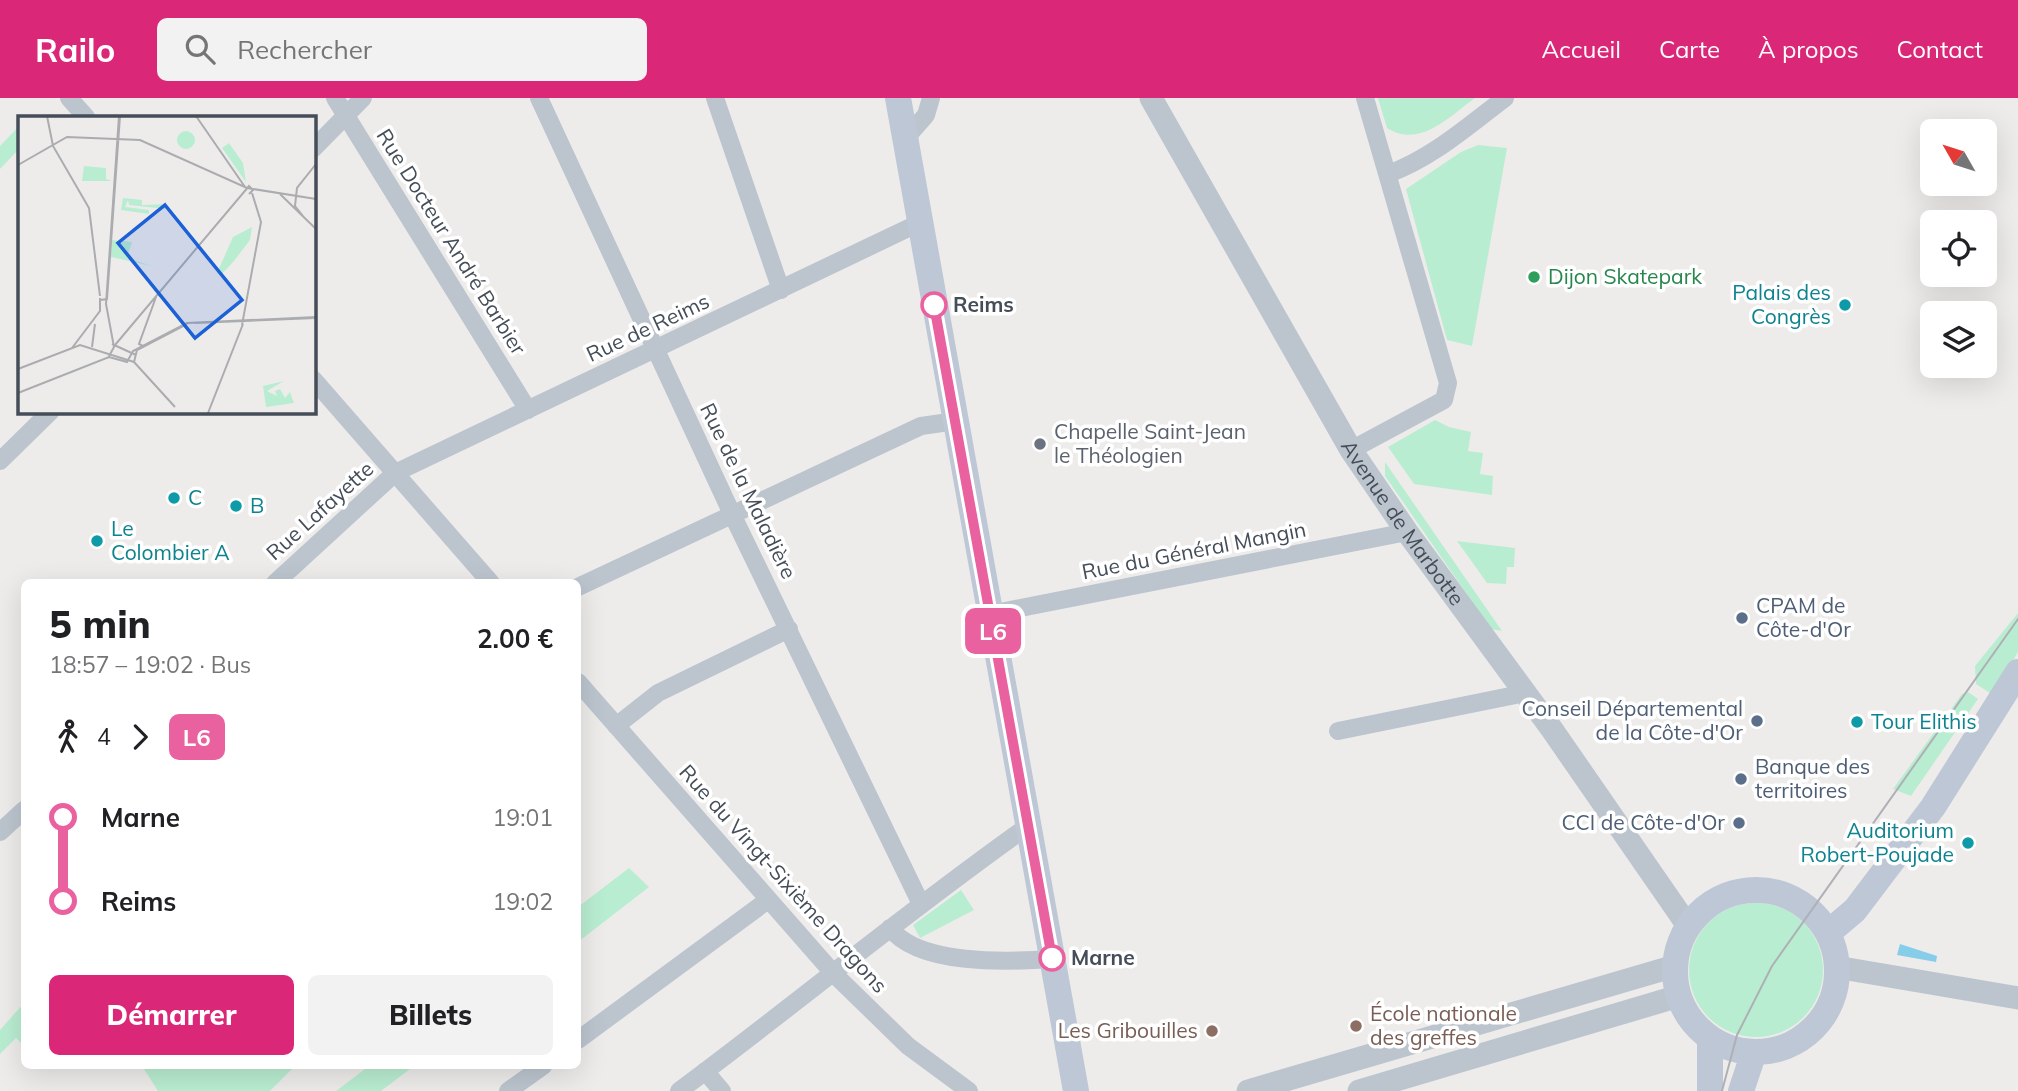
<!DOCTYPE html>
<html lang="fr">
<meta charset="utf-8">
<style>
body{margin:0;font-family:Mulish,sans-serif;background:#f2f2f2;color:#202124;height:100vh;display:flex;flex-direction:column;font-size:26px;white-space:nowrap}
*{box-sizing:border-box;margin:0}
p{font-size:23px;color:#757577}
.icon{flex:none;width:38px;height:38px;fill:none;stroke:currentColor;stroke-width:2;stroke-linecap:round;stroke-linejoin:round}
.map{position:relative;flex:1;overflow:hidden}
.side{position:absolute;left:21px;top:481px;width:560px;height:490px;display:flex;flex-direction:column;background:#fff;border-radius:10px;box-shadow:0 7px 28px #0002}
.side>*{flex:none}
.badge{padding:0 14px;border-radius:10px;font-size:24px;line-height:46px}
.needle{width:46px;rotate:309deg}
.buttons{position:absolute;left:1920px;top:21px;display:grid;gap:14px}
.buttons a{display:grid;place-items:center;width:77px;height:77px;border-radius:10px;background:#fff;box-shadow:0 7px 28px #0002;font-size:35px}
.map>.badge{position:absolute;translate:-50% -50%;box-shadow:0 0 0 4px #fff}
.legs{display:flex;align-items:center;gap:10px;height:77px;padding:0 28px;font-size:23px}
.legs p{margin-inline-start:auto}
.summary{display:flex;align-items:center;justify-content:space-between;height:119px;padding:0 28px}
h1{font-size:38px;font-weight:800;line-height:52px}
.cta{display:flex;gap:14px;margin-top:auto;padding:14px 28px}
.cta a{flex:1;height:80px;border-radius:10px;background:#db2777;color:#fff;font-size:28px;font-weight:800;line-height:80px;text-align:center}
.cta a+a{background:#f2f2f2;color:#202124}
ul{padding:0 28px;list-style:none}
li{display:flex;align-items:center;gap:24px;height:84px;font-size:26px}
li i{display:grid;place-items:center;width:10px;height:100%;margin:0 9px;background:currentColor}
li i::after{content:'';width:18px;height:18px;margin:-9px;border:5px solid;border-radius:50%;background:#fff}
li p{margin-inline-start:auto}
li:first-child i{background:linear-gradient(#0000 50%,currentColor 0)}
li:last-child i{background:linear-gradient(currentColor 50%,#0000 0)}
header{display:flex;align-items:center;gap:42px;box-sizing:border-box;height:98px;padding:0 35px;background:#db2777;color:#fff}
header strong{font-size:33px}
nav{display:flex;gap:38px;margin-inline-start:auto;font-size:24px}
.search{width:490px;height:63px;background:#f2f2f2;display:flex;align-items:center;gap:18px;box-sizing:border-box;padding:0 24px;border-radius:10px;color:#757577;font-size:26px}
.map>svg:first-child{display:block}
.green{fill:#b9edd1}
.water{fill:#86cde9}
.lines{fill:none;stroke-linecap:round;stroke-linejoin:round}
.minor{stroke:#bcc5ce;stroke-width:18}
.tertiary{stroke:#bcc5ce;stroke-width:23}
.secondary{stroke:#bec7d5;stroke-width:26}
.tram{stroke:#aeb0b6;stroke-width:2}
.line-1-casing{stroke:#fff;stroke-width:16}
.line-1{stroke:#ea619f;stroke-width:10}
.leisure-dot{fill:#2e9e5b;stroke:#fff;stroke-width:2.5}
.stop-1-dot{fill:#fff;stroke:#ea619f;stroke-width:3.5}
.culture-dot{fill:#0f9aa8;stroke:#fff;stroke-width:2.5}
.worship-dot{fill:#6b7280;stroke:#fff;stroke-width:2.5}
.service-dot{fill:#5c6f8a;stroke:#fff;stroke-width:2.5}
.education-dot{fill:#8d6e63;stroke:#fff;stroke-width:2.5}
.labels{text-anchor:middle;stroke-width:7;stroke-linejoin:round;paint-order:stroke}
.street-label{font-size:21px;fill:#444d58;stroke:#fff}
.leisure-label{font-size:21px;fill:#27864d;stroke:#fff;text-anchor:start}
.culture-label{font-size:21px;fill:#0d838f;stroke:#fff;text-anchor:start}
.stop-label{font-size:21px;font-weight:bold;fill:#444d58;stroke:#fff;text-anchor:start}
.worship-label{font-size:21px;fill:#5b616d;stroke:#fff;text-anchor:start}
.service-label{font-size:21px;fill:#4e5e75;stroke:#fff;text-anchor:start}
.education-label{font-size:21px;fill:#785e54;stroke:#fff;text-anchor:start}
.inset-road{fill:none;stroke:#aaacb0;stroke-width:2}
.view{fill:#1c60d8;fill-opacity:0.15;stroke:#1c60d8;stroke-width:3.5}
.inset-edge{fill:none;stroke:#444d58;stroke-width:3.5}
</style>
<header>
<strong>Railo</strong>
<div class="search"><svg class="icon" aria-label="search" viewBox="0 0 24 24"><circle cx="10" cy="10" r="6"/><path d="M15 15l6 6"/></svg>Rechercher</div>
<nav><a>Accueil</a><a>Carte</a><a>À propos</a><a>Contact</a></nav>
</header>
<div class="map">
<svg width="2018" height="993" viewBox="0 0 2018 993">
<rect width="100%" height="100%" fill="#eeeceb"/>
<path class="green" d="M1378 0H1475C1450 18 1420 51 1387 30Z
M19 28V51L0 71V48Z
M1478 47 1507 50 1472 248 1447 242 1406 91 1461 54Z
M1435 322 1449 329 1471 334 1468 353 1483 355 1480 376 1493 378 1492 397 1414 386 1388 349Z
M1385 364 1502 533 1491 531 1385 378Z
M1457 443 1515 450 1514 469H1507L1506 486 1487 485Z
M2018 515V554L1993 597 1976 586 1975 568Z
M1968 594 1978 601 1911 698 1893 691 1962 596Z
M629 770 649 789 578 844V809Z
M961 792 974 812 920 840 913 827Z
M1689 872a67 67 0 1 1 134 0a67 67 0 1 1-134 0Z
M24 905V948L16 940 0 956V932Z
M142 968H295L270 993H158Z
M369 968H414L381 993H336Z"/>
<path class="water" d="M1900 846 1937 858 1936 864 1897 857Z"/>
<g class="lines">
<path class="minor" d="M69 0 86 19
M335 0 528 312
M539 0 732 416 920 804
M715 0 781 192
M905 41 926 17 931 0
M313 51 363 0
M1388 76C1432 60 1468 28 1505 0
M313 281 491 485
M1351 352 1444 302 1448 285 1365 0
M0 363 51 313
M275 485 395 375 919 125
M578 489 921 328 956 323
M990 516 1407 434
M578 584 834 876 908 948 969 993
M616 628 658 595 789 531
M1338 633 1525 595
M0 734 24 712
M890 830C919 868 1008 864 1052 861
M578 942 768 802
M705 973 722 993
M508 993 543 968
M679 993C796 906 909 812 1028 728"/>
<g class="tertiary">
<path id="s1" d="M1151 0 1351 352 1407 434 1551 630 1688 828"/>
<path d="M1836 869 2018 900"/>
<path d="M1248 993 1675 868"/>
<path d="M1359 993 1679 898"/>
</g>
<path class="secondary" d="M898 0 1076 993
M1675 873a81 81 0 1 1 162 0a81 81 0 1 1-162 0Z
M1828 835 1855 812 1933 709 2018 574
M1710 993V940
M1741 993 1754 954"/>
<path class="tram" d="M1722 993 1737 937 1772 868 2018 521"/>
</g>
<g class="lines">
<g class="line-1-casing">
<path id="line-1" d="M934 207 1052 860"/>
</g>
<use href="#line-1" class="line-1"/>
</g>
<circle class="leisure-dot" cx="1534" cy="179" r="7"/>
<g class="stop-1-dot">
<circle cx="934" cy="207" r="12"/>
<circle cx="1052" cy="860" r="12"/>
</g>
<g class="culture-dot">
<circle cx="1845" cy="207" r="7"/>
<circle cx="174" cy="400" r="7"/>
<circle cx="236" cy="408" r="7"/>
<circle cx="97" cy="443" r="7"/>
<circle cx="1857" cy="624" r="7"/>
<circle cx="1968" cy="745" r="7"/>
</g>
<circle class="worship-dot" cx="1040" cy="346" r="7"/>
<g class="service-dot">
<circle cx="1742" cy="520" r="7"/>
<circle cx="1757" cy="623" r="7"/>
<circle cx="1741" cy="681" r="7"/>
<circle cx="1739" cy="725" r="7"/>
</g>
<g class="education-dot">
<circle cx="1356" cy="928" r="7"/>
<circle cx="1212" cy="933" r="7"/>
</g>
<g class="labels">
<g class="street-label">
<text transform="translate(451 144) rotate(58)" y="7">Rue Docteur André Barbier</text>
<text transform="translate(648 230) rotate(-25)" y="7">Rue de Reims</text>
<text transform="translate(748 393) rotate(64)" y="7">Rue de la Maladière</text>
<text transform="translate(320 413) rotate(-42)" y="7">Rue Lafayette</text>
<text dy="7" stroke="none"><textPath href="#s1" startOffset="494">Avenue de Marbotte</textPath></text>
<text transform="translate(1194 453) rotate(-11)" y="7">Rue du Général Mangin</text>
<text transform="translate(783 781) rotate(48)" y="7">Rue du Vingt-Sixième Dragons</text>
</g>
<g class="leisure-label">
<text x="1548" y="186">Dijon Skatepark</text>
</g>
<g class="culture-label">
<text x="1831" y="202" text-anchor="end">Palais des<tspan x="1831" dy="24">Congrès</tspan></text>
<text x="188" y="407">C</text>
<text x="250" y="415">B</text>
<text x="111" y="438">Le<tspan x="111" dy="24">Colombier A</tspan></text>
<text x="1871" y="631">Tour Elithis</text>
<text x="1954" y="740" text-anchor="end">Auditorium<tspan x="1954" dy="24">Robert-Poujade</tspan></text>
</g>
<g class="stop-label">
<text x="953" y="214">Reims</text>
<text x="1071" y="867">Marne</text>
</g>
<g class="worship-label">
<text x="1054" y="341">Chapelle Saint-Jean<tspan x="1054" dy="24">le Théologien</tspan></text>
</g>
<g class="service-label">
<text x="1756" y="515">CPAM de<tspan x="1756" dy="24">Côte-d'Or</tspan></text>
<text x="1743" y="618" text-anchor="end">Conseil Départemental<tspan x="1743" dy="24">de la Côte-d'Or</tspan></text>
<text x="1755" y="676">Banque des<tspan x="1755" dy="24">territoires</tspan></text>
<text x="1725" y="732" text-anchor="end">CCI de Côte-d'Or</text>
</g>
<g class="education-label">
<text x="1370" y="923">École nationale<tspan x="1370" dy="24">des greffes</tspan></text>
<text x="1198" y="940" text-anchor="end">Les Gribouilles</text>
</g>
</g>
<g transform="translate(18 18)">
<rect width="298" height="298" fill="#eeeceb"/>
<path d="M159 24a9 9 0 1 1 18 0a9 9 0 1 1-18 0ZM211 27 225 47 228 66 204 32ZM66 50 88 52V63L94 65H64ZM105 82 124 84V89L149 88 148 93 111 89 110 84 107 91 131 94V98L103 94ZM234 111 232 124 216 145 203 159 199 157 215 121ZM94 124 114 126 109 142 134 150 93 141ZM266 265 249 275 259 280 257 275 262 273 267 282 272 276 276 287 248 291 245 270Z" fill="#b9edd1"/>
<path class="inset-road" d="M29 0 35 30 71 92 82 180M178 0 227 71M0 49 49 21 122 24 229 72 298 83M262 78 298 113M285 100 277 90 279 72 298 48M82 184 89 183 102 0M177 207 298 202M224 209 243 106 234 77M94 228 118 239M97 229 231 70 235 74 231 78M125 230 121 228 138 181M74 231 77 208M54 232 82 195V182M90 242 96 231 88 188 101 0M116 246 119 234 169 208M116 246 157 291M0 253 62 229 116 246M0 277 91 241 109 246 115 235 169 207 298 201M190 297 225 208"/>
<path class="view" d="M147 89 224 184 177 222 100 127Z"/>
<rect width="298" height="298" class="inset-edge"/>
</g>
</svg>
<div class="buttons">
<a><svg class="needle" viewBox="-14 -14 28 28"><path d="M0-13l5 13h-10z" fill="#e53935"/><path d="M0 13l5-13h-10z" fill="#757577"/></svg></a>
<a><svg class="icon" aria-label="locate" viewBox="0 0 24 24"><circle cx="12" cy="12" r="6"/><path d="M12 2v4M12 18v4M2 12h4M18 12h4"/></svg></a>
<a><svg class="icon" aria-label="layers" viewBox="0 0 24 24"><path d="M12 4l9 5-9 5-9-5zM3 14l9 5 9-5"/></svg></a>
</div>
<b class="badge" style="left:993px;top:533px;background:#ea619f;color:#fff">L6</b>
<section class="side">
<div class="summary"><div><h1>5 min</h1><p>18:57 – 19:02 · Bus</p></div><b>2.00 €</b></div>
<div class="legs"><svg class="icon" aria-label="walk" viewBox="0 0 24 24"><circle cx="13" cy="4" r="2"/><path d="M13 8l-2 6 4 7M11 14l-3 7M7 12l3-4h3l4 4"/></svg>4<svg class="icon" aria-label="forward" viewBox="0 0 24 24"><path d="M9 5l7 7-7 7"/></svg><b class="badge" style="background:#ea619f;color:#fff">L6</b></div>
<ul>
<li><i style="color:#ea619f"></i><b>Marne</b><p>19:01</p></li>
<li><i style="color:#ea619f"></i><b>Reims</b><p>19:02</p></li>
</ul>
<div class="cta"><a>Démarrer</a><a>Billets</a></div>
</section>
</div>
